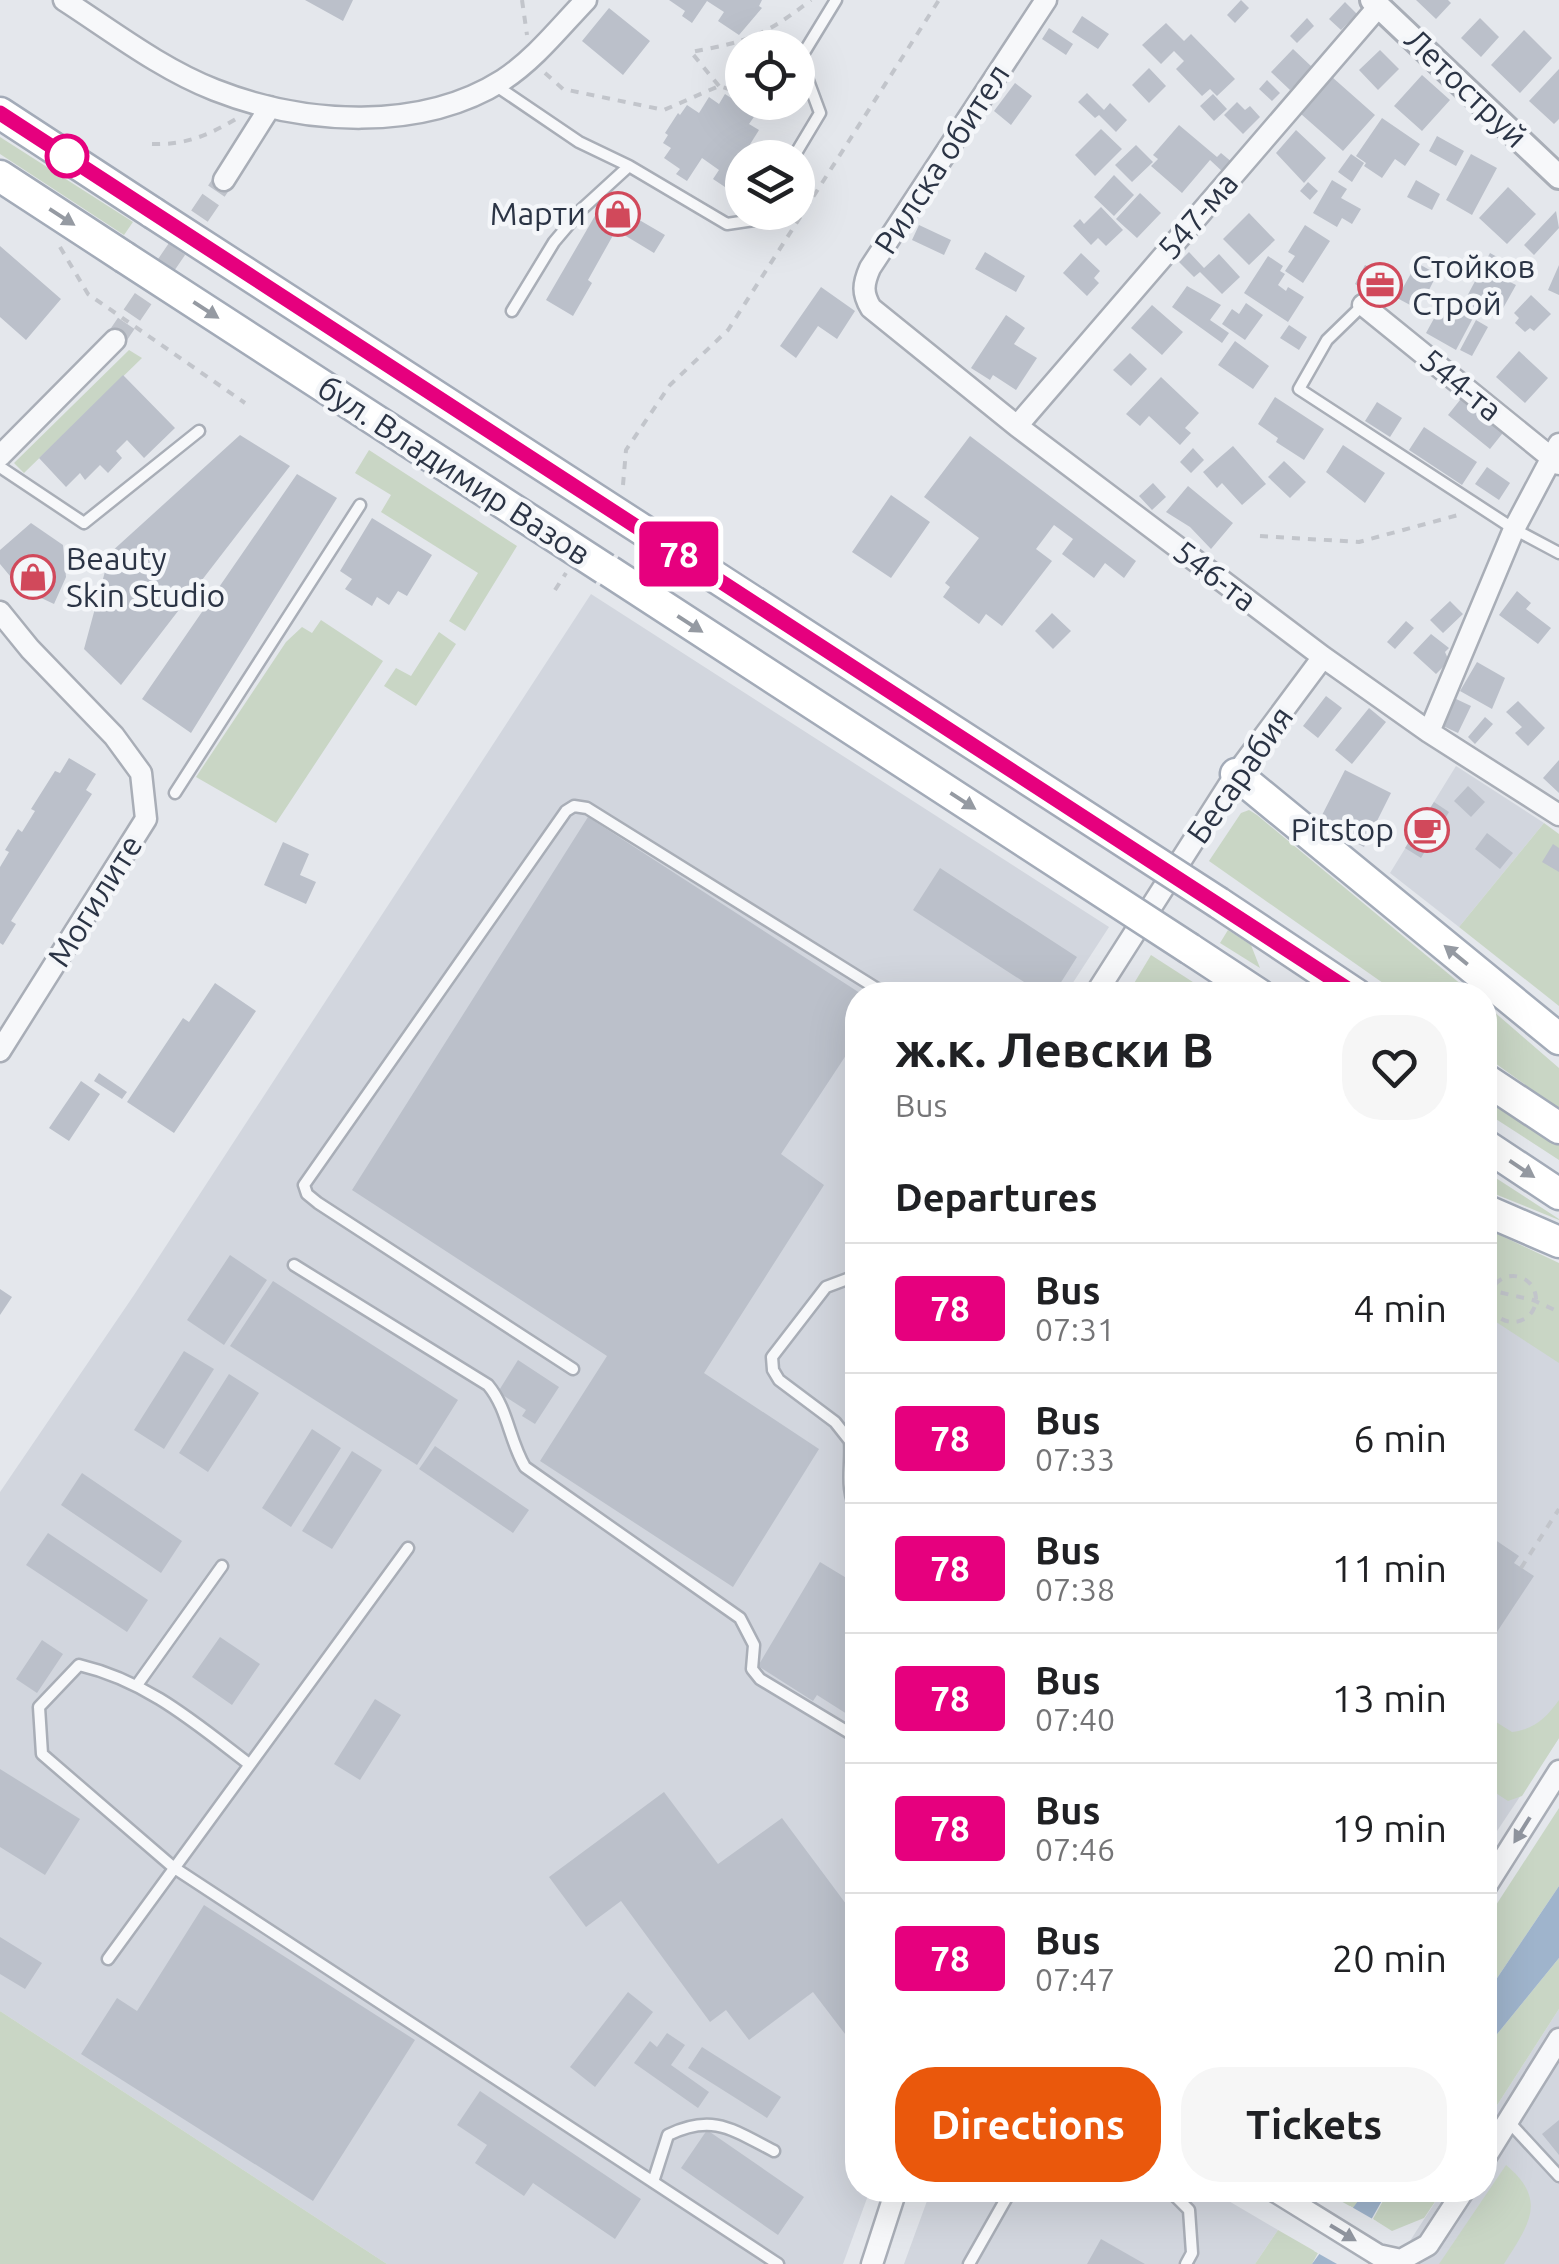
<!DOCTYPE html>
<meta charset="utf-8">
<style>
body{margin:0;font-family:Ubuntu,sans-serif;background:#f6f6f6;color:#202124;height:100vh;display:flex;flex-direction:column;font-size:38px;white-space:nowrap}
*{box-sizing:border-box;margin:0}
p{font-size:32px;color:#757577}
.icon{flex:none;width:55px;height:55px;fill:none;stroke:currentColor;stroke-width:2;stroke-linecap:round;stroke-linejoin:round}
.map{position:relative;flex:1;overflow:hidden}
.sheet{position:absolute;left:845px;top:982px;width:652px;height:1220px;display:flex;flex-direction:column;background:#fff;border-radius:40px;box-shadow:0 10px 40px #0002}
.sheet>*{flex:none}
.badge{padding:0 20px;border-radius:8px;font-size:35px;line-height:65px}
.tools{position:absolute;left:725px;top:30px;display:grid;gap:20px}
.tools a{display:grid;place-items:center;width:90px;height:90px;border-radius:50%;background:#fff;box-shadow:0 10px 40px #0002;font-size:50px}
.map>.badge{position:absolute;translate:-50% -50%;box-shadow:0 0 0 5px #fff}
h2{padding:0 50px;font-size:38px;line-height:90px}
.round{display:grid;place-items:center;flex:none;width:105px;height:105px;border-radius:40px;background:#f6f6f6}
.summary{display:flex;align-items:center;justify-content:space-between;height:170px;padding:0 50px}
h1{font-size:48px;font-weight:700;line-height:75px}
.action{display:flex;gap:20px;margin-top:auto;padding:20px 50px}
.action a{flex:1;height:115px;border-radius:40px;background:#ea580c;color:#fff;font-size:40px;font-weight:700;line-height:115px;text-align:center}
.action a+a{background:#f6f6f6;color:#202124}
ul{padding:0;list-style:none}
li{display:flex;align-items:center;gap:30px;height:130px;padding:0 50px;border-top:2px solid #e0e0e0}
li div{flex:1}
li b{display:block;font-size:38px}
li em{font-style:normal}
li .badge{min-width:110px;font-weight:700;text-align:center}
.map>svg:first-child{display:block}
.built{fill:#d2d6de}
.green{fill:#c9d6c5}
.water{fill:#9fb4cc}
.pier{fill:#e4e7ec}
.building{fill:#bbc0ca}
.lines{fill:none;stroke-linecap:round;stroke-linejoin:round}
.minor-tunnel{stroke:#bfc3cb;stroke-width:20;stroke-dasharray:20 10;stroke-linecap:butt}
.service-casing{stroke:#a9aeb7;stroke-width:15}
.minor-casing{stroke:#a9aeb7;stroke-width:25}
.tertiary-casing{stroke:#a9aeb7;stroke-width:28}
.primary-casing{stroke:#a3abb8;stroke-width:35}
.path{stroke:#c2c5cb;stroke-width:4;stroke-dasharray:8 8;stroke-linecap:butt}
.service{stroke:#f7f8fa;stroke-width:10}
.minor{stroke:#f7f8fa;stroke-width:20}
.tertiary{stroke:#f7f8fa;stroke-width:22}
.primary{stroke:#fff;stroke-width:30}
.primary-bridge-casing{stroke:#a3abb8;stroke-width:35;stroke-linecap:butt}
.primary-bridge{stroke:#fff;stroke-width:30}
.oneway{fill:#959aa2}
.oneway2{fill:#9196a0}
.line-casing{stroke:#fff;stroke-width:22}
.line{stroke:#e6007e;stroke-width:15}
.stop-dot{fill:#fff;stroke:#e6007e;stroke-width:5}
.labels{text-anchor:middle;stroke-width:9;stroke-linejoin:round;paint-order:stroke}
.street-label{font-size:32px;fill:#2b3445;stroke:#f4f6f9}
.poi-label{font-size:32px;fill:#2b3445;stroke:#f4f6f9;text-anchor:end}
</style>
<div class="map">
<svg width="1559" height="2264" viewBox="0 0 1559 2264">
<rect width="100%" height="100%" fill="#e4e7ec"/>
<path class="built" d="M591 594 1109 927 1065 995H858V2190H870L843 2264H387L0 2011V1492L134 1295Z
M1456 766 1544 823 1459 927 1390 873Z
M1485 1230 1559 1264V1738L1485 1849Z
M1559 2009V2264H1395L1443 2190H1485V2124Z
M931 2190H1210L1278 2230 1255 2264H904Z"/>
<path class="green" d="M0 137 133 222 124 235 0 154Z
M129 350 142 358 24 473 14 463Z
M369 450 517 546 465 631 449 621 478 573 381 512 391 495 355 473Z
M321 620 383 661 276 823 196 777 286 642 302 627 312 633Z
M439 632 456 644 416 706 384 686 396 668 411 676Z
M1249 810 1257 815 1474 995H1400L1209 861 1241 813Z
M1544 823 1559 834V1006L1459 927Z
M1228 930 1251 945 1260 968 1220 943Z
M1151 955 1213 995H1127Z
M1485 1004 1559 1068V1109L1485 1056Z
M1485 1093 1559 1142V1160L1485 1112Z
M1485 1171 1559 1219V1220L1485 1190Z
M1485 1228 1559 1263V1363L1490 1318 1485 1324Z
M1559 1700V1738L1522 1796 1508 1801 1485 1786V1715L1512 1732C1535 1729 1546 1718 1559 1700Z
M1559 1808V1886L1485 1996V1922Z
M1559 1958V2009L1485 2124V2049Z
M0 2011 387 2264H0Z
M1506 2165C1549 2201 1528 2225 1504 2264H1439Z
M1321 2190H1366L1355 2209Z
M1389 2190H1443L1424 2218 1392 2231 1373 2219Z
M1278 2230 1318 2253 1312 2264H1255Z"/>
<path class="water" d="M1559 1886V1958L1485 2049V1996Z
M1366 2190H1388L1346 2264H1312Z"/>
<path class="pier" d="M1350 2206 1376 2221 1352 2264H1337L1314 2251Z"/>
<path class="building" d="M305 0H353L343 21Z
M669 0H762L759 6 762 8 739 35 718 21 724 12 707 1 692 23 682 16 685 11Z
M1241 0 1249 8 1235 23 1227 15Z
M1416 0H1448L1451 3 1436 19Z
M1345 2 1357 14 1341 30 1329 19Z
M609 8 650 41 623 75 582 41Z
M1082 16 1109 34 1098 49 1072 32Z
M1307 18 1314 26 1297 43 1290 36Z
M1480 18 1499 37 1481 57 1461 38Z
M1166 23 1184 41 1191 34 1235 79 1217 96 1210 89 1202 96 1176 69 1184 61 1174 51 1161 64 1142 45Z
M1049 28 1073 44 1066 55 1042 39Z
M1524 30 1552 58 1520 93 1491 65Z
M1293 49 1312 67 1290 90 1271 72Z
M1380 50 1399 69 1378 90 1359 70Z
M1149 68 1166 86 1149 103 1132 85Z
M1559 69V119L1554 124 1529 101Z
M1422 75 1450 100 1422 131 1394 106Z
M1332 77 1375 115 1343 151 1301 114Z
M1267 80 1280 93 1272 101 1259 89Z
M1015 83 1032 96 1011 125 994 111Z
M1087 93 1104 110 1110 103 1127 120 1116 132 1099 115 1095 118 1078 102Z
M725 94 756 114 749 124 759 130 749 146 760 153 757 158H742V184L734 193 713 179 719 170 702 158 687 181 676 174 680 169 664 158 671 148 663 143 668 135 665 133 678 113 680 115 687 105 699 113 709 97 719 104Z
M1213 94 1227 109 1214 121 1200 106Z
M1237 102 1245 110 1250 106 1260 117 1243 134 1224 115Z
M1382 118 1420 144 1405 166 1395 159 1382 178 1364 166 1366 163 1356 156Z
M1179 125 1217 157 1221 153 1233 163 1224 173 1210 160 1182 193 1151 166 1158 159 1153 155Z
M1101 129 1122 149 1095 176 1075 155Z
M1296 130 1326 158 1304 183 1276 153Z
M1437 136 1464 151 1456 166 1429 151Z
M1136 145 1153 162 1132 182 1115 165Z
M1351 154 1364 163 1352 182 1338 172Z
M1471 154 1497 168 1472 215 1446 200Z
M1114 175 1134 195 1114 216 1094 197Z
M1332 180 1347 189 1341 198 1361 209 1352 224 1342 218 1337 227 1313 213Z
M1416 180 1440 194 1432 210 1407 197Z
M1308 182 1318 191 1310 200 1300 191Z
M1508 187 1536 214 1507 244 1479 218Z
M1140 193 1161 213 1137 238 1116 219Z
M612 204 665 235 654 253 616 230 588 280 592 283 573 316 546 300 596 214 603 218Z
M1101 207 1123 230 1106 246 1098 238 1091 245 1073 226 1080 219 1084 224Z
M1556 211 1559 228 1534 255 1524 245Z
M1249 213 1275 240 1249 265 1223 239Z
M919 225 951 240 944 255 912 240Z
M1305 225 1330 241 1303 283 1285 271 1295 256 1288 252Z
M0 246 61 299 26 340 0 317Z
M985 252 1025 276 1016 292 975 269Z
M1189 252 1204 268 1219 254 1240 277 1222 294 1200 272 1194 277 1179 262Z
M1081 253 1100 271 1094 278 1099 283 1087 296 1063 273Z
M1490 253 1517 268 1510 282 1516 285 1497 319 1464 302Z
M1268 256 1283 266 1280 271 1285 274 1278 285 1286 291 1288 287 1304 297 1288 322 1244 293Z
M1417 263 1437 274 1425 298 1418 294 1412 306 1397 298Z
M1365 265 1394 280 1383 300 1355 284Z
M1559 265V295L1548 290Z
M1187 286 1221 305 1210 320 1229 333 1222 343 1172 307Z
M821 287 855 311 837 339 818 326 796 358 780 346Z
M1531 295 1551 314 1534 331 1530 328 1525 332 1515 323 1519 318 1514 313Z
M1443 302 1473 318 1456 350 1426 333Z
M1246 303 1263 315 1245 340 1222 324 1232 309 1239 314Z
M1152 305 1183 332 1162 355 1131 328Z
M1006 315 1025 328 1014 344 1037 358 1016 390 993 375 990 380 971 368Z
M1476 320 1488 327 1472 356 1460 350Z
M1289 325 1307 337 1299 350 1280 338Z
M1235 341 1269 366 1253 389 1218 365Z
M1519 351 1548 378 1525 403 1496 377Z
M1130 353 1147 369 1131 386 1113 370Z
M123 375 175 428 144 458 127 440 116 451 122 458 108 473 100 465 85 480 80 473 66 487 39 458Z
M1161 377 1199 413 1185 428 1191 433 1180 445 1149 416 1140 426 1126 414Z
M1464 395 1506 429 1490 449 1448 415Z
M1275 397 1324 429 1304 460 1276 442 1278 438 1258 424Z
M1377 402 1402 418 1390 437 1365 421Z
M1424 427 1477 462 1462 485 1409 450Z
M240 435 290 466 121 685 84 649 110 553Z
M970 436 1136 561 1124 578 1105 563 1094 578 1062 554 1073 539 1054 525 1036 549 1052 561 1002 626 986 614 979 624 943 597 950 587 945 583 979 538 924 497Z
M1343 445 1385 473 1365 503 1326 472Z
M1233 446 1266 484 1242 505 1222 483 1217 488 1203 472Z
M1193 448 1204 460 1191 473 1180 462Z
M1284 461 1306 482 1290 498 1268 477Z
M1487 467 1510 483 1499 500 1475 484Z
M297 474 337 498 191 733 142 699Z
M1153 483 1166 497 1152 510 1139 496Z
M1188 486 1233 523 1211 549 1190 527 1166 512Z
M891 495 930 522 891 578 852 552Z
M372 518 432 555 407 596 398 591 389 605 377 597 372 606 345 589 352 579 340 571Z
M31 523 63 545 66 577 54 604 20 588 0 564V550Z
M1517 591 1531 603 1526 609 1551 628 1538 644 1499 615Z
M1450 601 1463 614 1443 633 1430 620Z
M1052 613 1071 631 1053 649 1035 631Z
M1406 621 1414 628 1395 649 1387 642Z
M1431 634 1449 648 1445 652 1449 661 1436 674 1413 653Z
M1477 662 1505 678 1492 709 1460 691Z
M1326 696 1342 708 1318 738 1303 726Z
M1454 698 1471 706 1458 733 1441 725Z
M1518 701 1545 728 1528 746 1515 733 1522 727 1506 712Z
M1369 708 1386 722 1352 764 1335 750Z
M1485 717 1493 724 1475 744 1468 737Z
M69 758 96 774 86 790 92 794 11 921 16 924 3 945 0 943V867L9 852 5 850 18 829 22 832 35 811 31 809 55 771 60 773Z
M1559 760V793L1543 778Z
M1345 770 1391 793 1364 847 1318 823Z
M1468 786 1485 802 1471 817 1454 801Z
M1434 802 1449 812 1421 858 1405 848Z
M588 817 863 995H858V1037L781 1154 824 1185 704 1373 819 1449 733 1587 540 1461 607 1356 352 1190Z
M1487 833 1513 853 1500 869 1475 849Z
M283 842 309 854 300 875 316 882 306 904 264 885Z
M1553 844 1559 848V872L1542 862Z
M940 868 1077 957 1053 995H1044L913 910Z
M215 983 256 1011 174 1133 127 1102 183 1018 189 1022Z
M99 1073 127 1092 122 1099 94 1081Z
M81 1081 100 1094 69 1141 49 1128Z
M230 1255 267 1280 224 1345 187 1320Z
M273 1281 458 1400 417 1465 230 1346Z
M0 1289 12 1297 0 1315Z
M184 1351 214 1369 164 1449 134 1430Z
M518 1360 559 1387 535 1424 522 1416 526 1410 498 1392Z
M229 1374 259 1393 208 1472 179 1453Z
M312 1429 341 1448 291 1527 262 1508Z
M435 1446 529 1510 513 1533 419 1469Z
M352 1451 382 1470 332 1549 302 1531Z
M82 1473 182 1541 161 1573 61 1505Z
M48 1533 148 1600 127 1632 26 1565Z
M1485 1533 1519 1556 1514 1563 1534 1576 1485 1650Z
M820 1562 858 1585V1628L847 1646 851 1648 858 1637V1721L817 1695 813 1701 758 1666Z
M220 1637 260 1664 232 1705 192 1677Z
M42 1640 63 1654 37 1693 16 1679Z
M375 1699 401 1715 360 1780 334 1764Z
M0 1769 80 1819 45 1875 0 1847Z
M664 1792 718 1864 782 1818 858 1920V2051L813 1992 749 2040 726 2010 710 2022 621 1901 586 1927 549 1877Z
M204 1905 415 2040 313 2201 81 2054 117 1998 137 2011Z
M0 1937 42 1963 25 1989 0 1974Z
M628 1992 653 2012 595 2087 570 2067Z
M667 2033 685 2045 671 2065 709 2092 698 2108 634 2063 650 2041 657 2047Z
M702 2047 781 2097 767 2118 688 2068Z
M480 2091 641 2199 615 2239 533 2183 524 2196 475 2163 487 2145 457 2125Z
M1559 2120V2155L1542 2134Z
M707 2130 804 2197 778 2235 681 2168Z
M1101 2239 1136 2259 1145 2264H1087Z"/>
<g class="lines">
<path class="minor-tunnel" d="M115 340 224 180"/>
<g class="service-casing">
<path id="service" d="M495 85 579 142 629 166 727 224 754 220 759 212
M793 158 820 113 800 59 836 0
M1363 305 1327 340 1299 389 1514 529 1559 553
M512 311 554 242 582 209 629 166
M0 467 84 523 199 431
M175 793 360 505
M294 1265 488 1385C508 1409 509 1440 525 1467L740 1618 754 1645 752 1669 760 1679 858 1738
M858 1275 826 1287 772 1357 773 1370 779 1380 835 1422 850 1441C852 1468 844 1488 858 1513
M573 1369 318 1203 307 1194 304 1185 566 811 574 806 587 808 887 995
M137 1685 222 1566
M249 1764C194 1722 147 1681 79 1665L39 1707 42 1754 173 1867 778 2264
M108 1959 408 1548
M1509 2122 1559 2176
M653 2182 668 2135C713 2113 733 2130 774 2151
M1169 2190 1189 2210 1192 2253 1186 2264
M969 2264 1011 2190"/>
</g>
<g class="minor-casing">
<path id="minor" d="M64 0C112 31 161 69 215 90 304 125 421 132 503 80 535 59 560 27 586 0
M1046 0 870 268C863 284 862 293 871 308L1017 426 1323 657 1429 732 1559 815
M224 180 270 107
M1363 305 1559 464
M1017 426 1379 6
M0 456 115 340
M0 612 30 649 114 736 141 773 146 819 0 1051
M1429 732 1514 529 1559 444
M1095 995 1236 774 1323 657
M1485 1888 1559 1771
M1485 2158 1559 2039
M1273 2190 1378 2255 1401 2260 1428 2245 1464 2190
M872 2264 896 2190"/>
</g>
<g class="tertiary-casing">
<path id="tertiary" d="M1372 0 1559 177"/>
</g>
<g class="primary-casing">
<path id="primary" d="M0 113 153 213
M0 176 124 257
M1236 774 1559 1039
M1219 903 1357 995
M1190 949 1260 995
M1485 1079 1559 1128
M1485 1145 1559 1194
M1485 1210 1559 1242"/>
</g>
<path class="path" d="M522 0 527 35
M545 73 563 89 664 110 719 86 742 93
M719 86 691 52C749 41 763 37 811 0
M152 144C185 145 207 136 236 119
M60 247 88 294 245 403
M623 485 626 450 670 385 728 330 939 0
M1260 536 1359 542 1462 514
M555 590 566 573
M1490 1299a23 23 0 1 1 46 0a23 23 0 1 1-46 0Z
M1485 1289 1533 1300 1559 1312
M1521 1568 1559 1509"/>
<use href="#service" class="service"/>
<use href="#minor" class="minor"/>
<use href="#tertiary" class="tertiary"/>
<use href="#primary" class="primary"/>
<g class="primary-bridge-casing">
<path id="primary-bridge" d="M153 213 1219 903
M124 257 605 569
M609 571 1190 949"/>
</g>
<use href="#primary-bridge" class="primary-bridge"/>
</g>
<defs><path id="oneway-solid" d="M-6-.8H1V-3.2L6.5 0L1 3.2V.8H-6Z" transform="scale(2.5)"/></defs>
<g class="oneway">
<use href="#oneway-solid" transform="translate(62 217) rotate(33)"/>
<use href="#oneway-solid" transform="translate(206 310) rotate(33)"/>
<use href="#oneway-solid" transform="translate(690 624) rotate(33)"/>
<use href="#oneway-solid" transform="translate(963 801) rotate(33)"/>
<use href="#oneway-solid" transform="translate(1456 955) rotate(-141)"/>
<use href="#oneway-solid" transform="translate(1522 1169) rotate(34)"/>
</g>
<g class="oneway2">
<use href="#oneway-solid" transform="translate(1522 1830) rotate(122)"/>
<use href="#oneway-solid" transform="translate(1343 2233) rotate(31)"/>
</g>
<g class="lines">
<g class="line-casing">
<path id="line" d="M0 113 1357 995"/>
</g>
<use href="#line" class="line"/>
</g>
<defs>
<g id="shop-ring" transform="scale(2.25)"><circle r="9.5" fill="#f4f6f9" stroke="#d1495b" stroke-width="1.5"/><path d="M-5-2.5h2.3a2.7 3.5 0 0 1 5.4 0H5L5.5 6h-11ZM-1.5-2.5h3a1.5 2.3 0 0 0-3 0Z" fill="#d1495b"/></g>
<g id="office-ring" transform="scale(2.25)"><circle r="9.5" fill="#f4f6f9" stroke="#d1495b" stroke-width="1.5"/><path d="M-6-3h4V-5.5h4V-3h4V5H-6ZM-1-4.5V-3h2v-1.5ZM-6 0V1H6V0Z" fill="#d1495b"/></g>
<g id="cafe-ring" transform="scale(2.25)"><circle r="9.5" fill="#f4f6f9" stroke="#d1495b" stroke-width="1.5"/><path d="M-5.5-4.5H6V0H3Q3 3.5 0 3.5H-2.5Q-5.5 3.5-5.5 0ZM3-3.2v2h1.7v-2ZM-6 4.5H4V6H-6Z" fill="#d1495b"/></g>
</defs>
<g fill-rule="evenodd">
<use href="#shop-ring" x="618" y="214"/>
<use href="#office-ring" x="1380" y="285"/>
<use href="#shop-ring" x="33" y="577"/>
<use href="#cafe-ring" x="1427" y="830"/>
</g>
<circle class="stop-dot" cx="67" cy="156" r="20"/>
<g class="labels">
<g class="street-label">
<text transform="translate(1466 88) rotate(44)" y="11">Летоструй</text>
<text transform="translate(942 159) rotate(-57)" y="11">Рилска обител</text>
<text transform="translate(1198 216) rotate(-49)" y="11">547-ма</text>
<text transform="translate(1461 385) rotate(39)" y="11">544-та</text>
<text transform="translate(454 471) rotate(33)" y="11">бул. Владимир Вазов</text>
<text transform="translate(1215 576) rotate(37)" y="11">546-та</text>
<text transform="translate(1240 775) rotate(-55)" y="11">Бесарабия</text>
<text transform="translate(95 901) rotate(-58)" y="11">Могилите</text>
</g>
<g class="poi-label">
<text x="586" y="225">Марти</text>
<text x="1412" y="278" text-anchor="start">Стойков<tspan x="1412" dy="37">Строй</tspan></text>
<text x="66" y="570" text-anchor="start">Beauty<tspan x="66" dy="37">Skin Studio</tspan></text>
<text x="1394" y="841">Pitstop</text>
</g>
</g>
</svg>
<div class="tools">
<a><svg class="icon" aria-label="locate" viewBox="0 0 24 24"><circle cx="12" cy="12" r="6"/><path d="M12 2v4M12 18v4M2 12h4M18 12h4"/></svg></a>
<a><svg class="icon" aria-label="layers" viewBox="0 0 24 24"><path d="M12 4l9 5-9 5-9-5zM3 14l9 5 9-5"/></svg></a>
</div>
<b class="badge" style="left:679px;top:554px;background:#e6007e;color:#fff">78</b>
<section class="sheet">
<div class="summary"><div><h1>ж.к. Левски В</h1><p>Bus</p></div><a class="round"><svg class="icon" aria-label="heart" viewBox="0 0 24 24"><path d="M12 20l-8-8c-3-5 5-10 8-4 3-6 11-1 8 4z"/></svg></a></div>
<h2>Departures</h2>
<ul>
<li><span class="badge" style="background:#e6007e;color:#fff">78</span><div><b>Bus</b><p>07:31</p></div><em>4 min</em></li>
<li><span class="badge" style="background:#e6007e;color:#fff">78</span><div><b>Bus</b><p>07:33</p></div><em>6 min</em></li>
<li><span class="badge" style="background:#e6007e;color:#fff">78</span><div><b>Bus</b><p>07:38</p></div><em>11 min</em></li>
<li><span class="badge" style="background:#e6007e;color:#fff">78</span><div><b>Bus</b><p>07:40</p></div><em>13 min</em></li>
<li><span class="badge" style="background:#e6007e;color:#fff">78</span><div><b>Bus</b><p>07:46</p></div><em>19 min</em></li>
<li><span class="badge" style="background:#e6007e;color:#fff">78</span><div><b>Bus</b><p>07:47</p></div><em>20 min</em></li>
</ul>
<div class="action"><a>Directions</a><a>Tickets</a></div>
</section>
</div>
